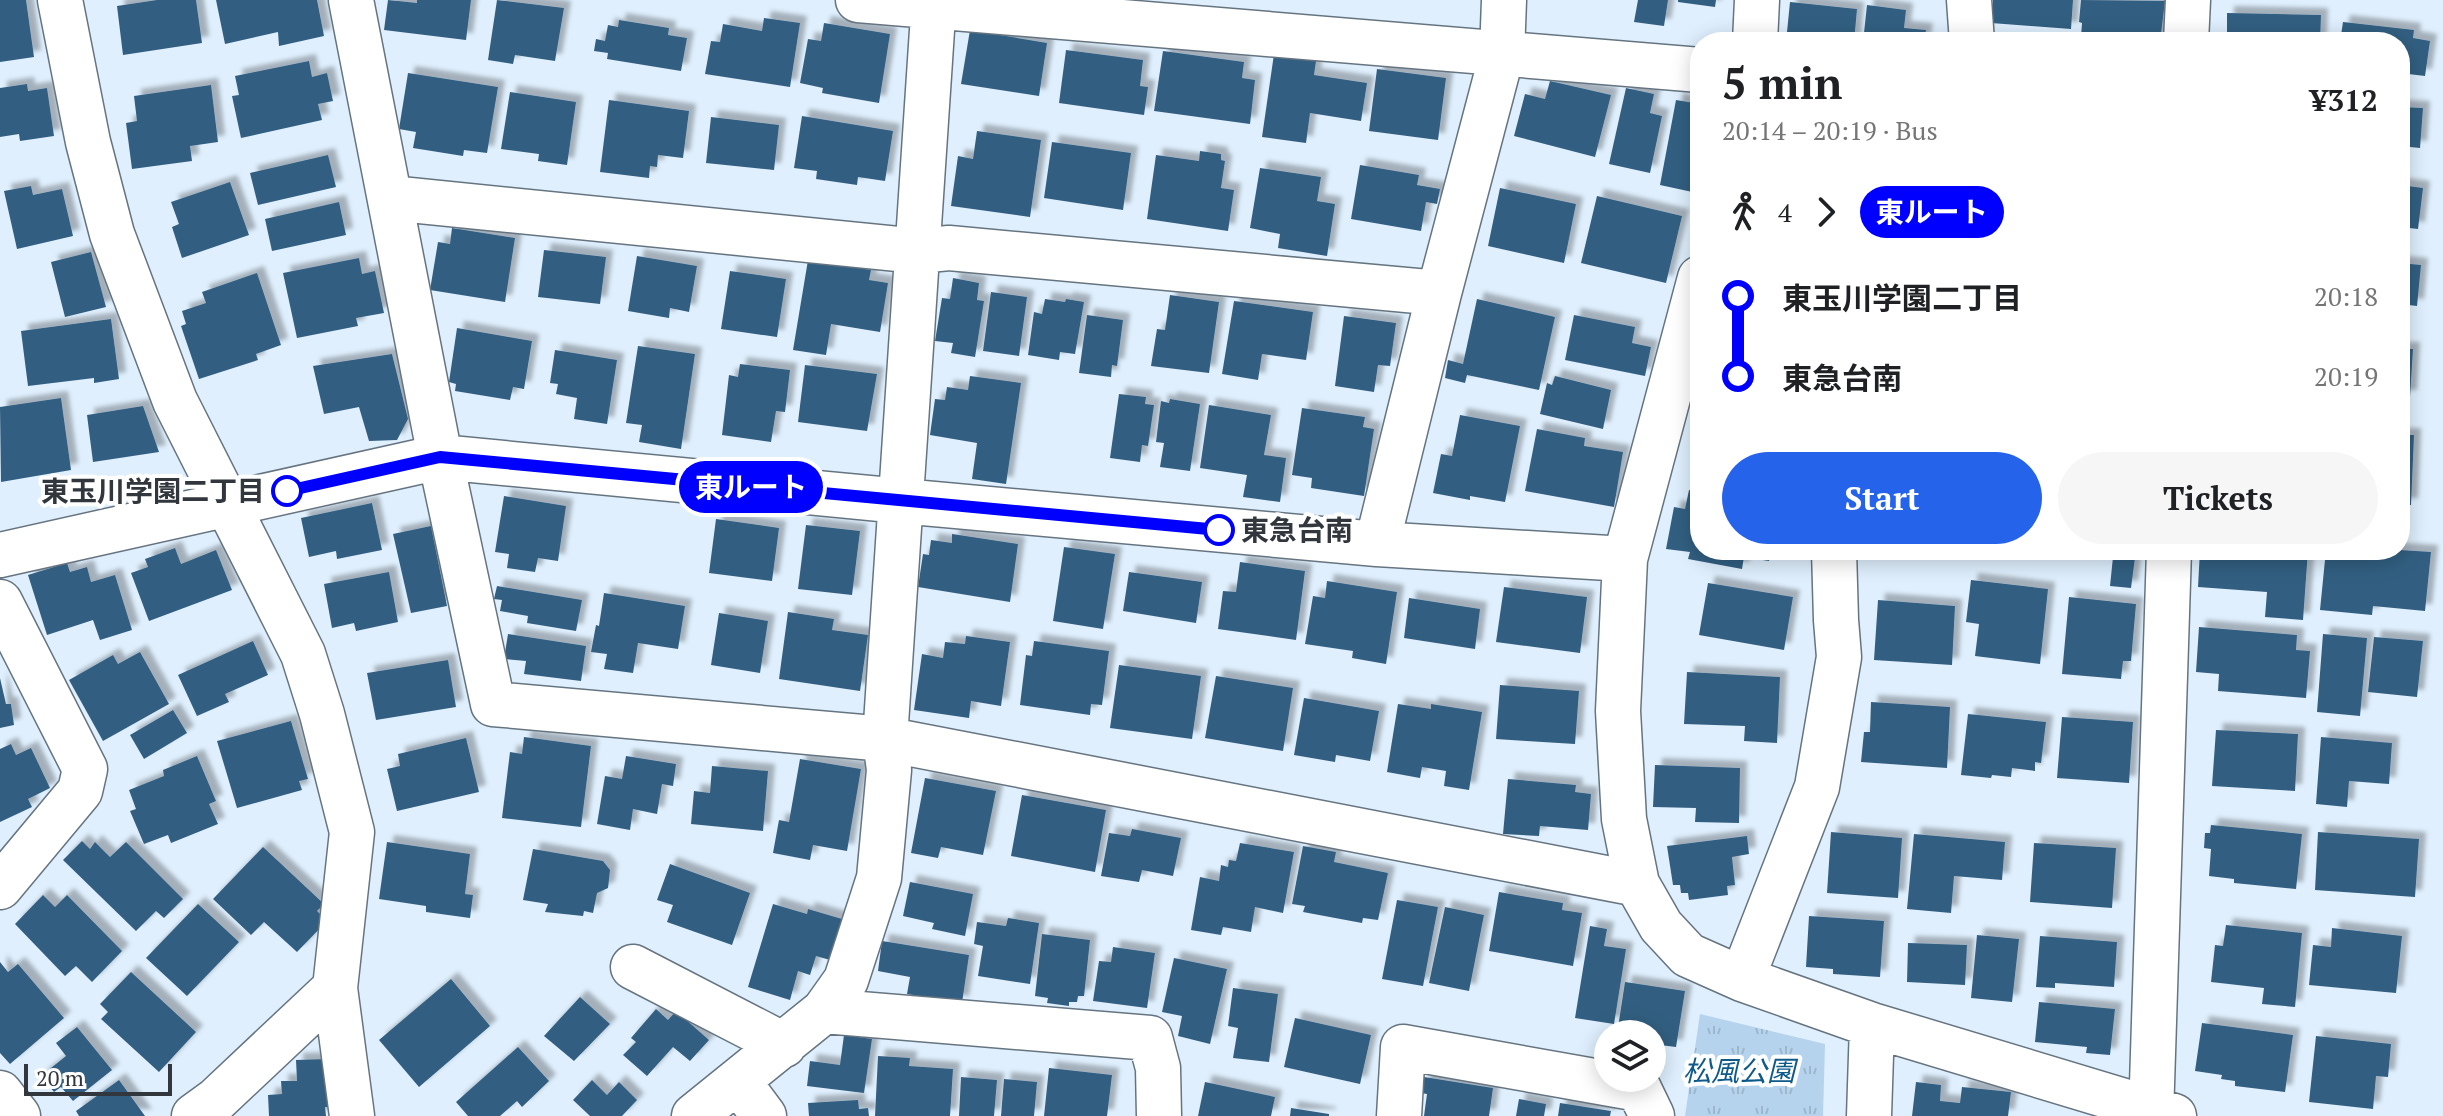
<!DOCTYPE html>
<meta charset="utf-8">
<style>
body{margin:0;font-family:"PT Serif","Noto Sans JP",serif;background:#f6f6f6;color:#202124;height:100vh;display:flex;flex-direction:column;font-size:30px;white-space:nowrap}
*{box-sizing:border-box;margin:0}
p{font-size:26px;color:#757577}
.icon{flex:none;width:44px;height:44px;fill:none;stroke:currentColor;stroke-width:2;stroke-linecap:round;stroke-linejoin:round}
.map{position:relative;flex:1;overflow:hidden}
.details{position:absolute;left:1690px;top:32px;width:720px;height:528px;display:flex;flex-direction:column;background:#fff;border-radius:32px;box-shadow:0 4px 20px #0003}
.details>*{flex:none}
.badge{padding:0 16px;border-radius:26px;font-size:28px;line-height:52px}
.buttons{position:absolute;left:1594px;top:1020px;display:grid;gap:16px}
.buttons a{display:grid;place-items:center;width:72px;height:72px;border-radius:50%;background:#fff;box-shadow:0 4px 20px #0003;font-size:40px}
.scale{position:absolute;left:24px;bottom:20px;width:148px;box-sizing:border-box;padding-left:8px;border:4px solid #31373c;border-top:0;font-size:22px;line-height:28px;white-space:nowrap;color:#31373c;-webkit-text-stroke:6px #fff;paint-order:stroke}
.map>.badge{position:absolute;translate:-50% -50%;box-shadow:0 0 0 4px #fff}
.legs{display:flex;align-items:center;gap:12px;height:88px;padding:0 32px;font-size:26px}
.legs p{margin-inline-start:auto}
.head{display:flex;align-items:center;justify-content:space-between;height:136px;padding:0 32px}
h1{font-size:44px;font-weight:700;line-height:60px}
.button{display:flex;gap:16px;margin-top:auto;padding:16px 32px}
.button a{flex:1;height:92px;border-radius:48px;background:#2563eb;color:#fff;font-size:32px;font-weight:700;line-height:92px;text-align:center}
.button a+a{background:#f6f6f6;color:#202124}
ul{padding:0 32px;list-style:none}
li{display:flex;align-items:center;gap:28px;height:80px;font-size:30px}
li i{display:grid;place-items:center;width:12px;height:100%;margin:0 10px;background:currentColor}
li i::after{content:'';width:20px;height:20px;margin:-10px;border:6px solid;border-radius:50%;background:#fff}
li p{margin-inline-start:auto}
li:first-child i{background:linear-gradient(#0000 50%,currentColor 0)}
li:last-child i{background:linear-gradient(currentColor 50%,#0000 0)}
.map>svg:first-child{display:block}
.park{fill:url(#park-tufts)}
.building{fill:#335f81;filter:url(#shadow)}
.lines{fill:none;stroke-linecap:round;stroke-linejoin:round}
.minor-casing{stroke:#667480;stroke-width:47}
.minor{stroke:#fff;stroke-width:44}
.line-1-casing{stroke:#fff;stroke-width:18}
.line-1{stroke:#00f;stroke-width:12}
.stop-1-dot{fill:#fff;stroke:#00f;stroke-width:4}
.labels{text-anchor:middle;stroke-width:8;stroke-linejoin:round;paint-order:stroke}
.stop-label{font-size:28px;font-weight:bold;fill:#31373c;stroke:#fff;text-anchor:end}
.park-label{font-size:28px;font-style:italic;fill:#0e5a8a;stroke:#fff}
</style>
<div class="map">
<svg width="2443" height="1116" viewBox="0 0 2443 1116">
<defs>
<pattern id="park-tufts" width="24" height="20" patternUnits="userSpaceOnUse" patternTransform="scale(2)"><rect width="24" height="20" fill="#b5d3ed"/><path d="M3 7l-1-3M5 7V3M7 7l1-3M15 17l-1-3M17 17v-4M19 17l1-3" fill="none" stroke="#9cb6cc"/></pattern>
<filter id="shadow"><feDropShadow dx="7" dy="-7" stdDeviation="2" flood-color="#0004"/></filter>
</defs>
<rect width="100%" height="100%" fill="#dfeffd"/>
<path class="park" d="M1700 1014 1825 1044 1823 1116H1685Z"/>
<path class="building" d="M0 0H26L34 57 0 62Z
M157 0H196L202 43 123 55 117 6Z
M216 0H317L324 36 279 46 278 32 225 44Z
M388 0 417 3V0H471L466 40 384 30Z
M497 0 564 8 555 61 515 55 513 64 488 60Z
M1638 0H1668L1664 26 1634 22Z
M1678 0H1716L1715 7 1678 2Z
M1993 0H2073L2071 29 1991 23Z
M2081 0 2165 1 2160 42H2131L2081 37 2082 23 2079 22Z
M1790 2 1857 9 1854 42H1786Z
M1867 5 1906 10 1904 28 1926 30 1924 42H1863Z
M2227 13 2321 15 2320 42H2231V35H2227Z
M764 18 800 23 790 87 705 74 711 41 720 42 723 24 762 31Z
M619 20 669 28 668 35 687 38 681 71 607 59 608 53 594 51 596 39 605 41 608 25 618 27Z
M2343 22 2414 30 2413 38 2430 41 2425 76 2400 73V42H2340Z
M824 23 890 34 879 103 822 93 823 88 800 83 808 39 821 41Z
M970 30 1047 43 1039 96 961 84Z
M1066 50 1143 60 1140 86 1148 87 1144 115 1059 103Z
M1163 51 1244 62 1242 78 1255 80 1250 124 1154 111Z
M1274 54 1316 61 1314 75 1367 83 1361 121 1310 113 1306 143 1262 137Z
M309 61 312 77 327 73 333 101 318 104 322 120 241 138 232 96 239 95 235 76Z
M1377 69 1446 78 1438 140 1369 131Z
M408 73 498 87 487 153 464 150 463 156 413 148 416 132 399 129Z
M1550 81 1611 95 1595 157 1514 136 1525 94 1545 99Z
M27 84 28 91 47 88 54 136 20 141 19 134 0 137V88Z
M211 85 218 142 190 146 192 161 132 169 126 123 137 121 134 96Z
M1626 88 1654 94 1650 113 1662 116 1650 173 1609 164Z
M510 92 576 102 567 165 538 161 539 154 501 149Z
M609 100 689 111 683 158 658 155 657 167 650 166 649 178 600 172Z
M1676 100 1700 104V178L1697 193 1660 185Z
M2400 107 2423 108 2420 148 2400 146Z
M802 116 893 131 885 181 858 177 857 185 816 179 817 171 794 168Z
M711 117 779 125 774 170 706 163Z
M977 131 1041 140 1030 217 951 206 958 156 973 159Z
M1052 142 1131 153 1123 210 1044 198Z
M1200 151 1221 154V160L1225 161 1221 188 1234 190 1228 231 1147 219 1156 155 1199 161Z
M328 155 336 187 258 205 250 173Z
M1360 165 1419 175 1417 185 1440 189 1437 204 1426 202 1421 231 1351 219Z
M1260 168 1321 177 1317 201 1335 204 1327 256 1278 248 1280 234 1250 228Z
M230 182 249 235 182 258 172 227 179 224 171 202Z
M2400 185 2423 188 2418 229 2400 227Z
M31 186 33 195 62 189 73 236 17 249 4 191Z
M1500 188 1576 204 1564 263 1488 246Z
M1597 196 1682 216 1666 283 1581 263Z
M339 202 346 235 272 251 265 219Z
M452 228 515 238 505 302 430 290 438 242 450 244Z
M544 250 606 257 600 304 538 297Z
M91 252 106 307 65 317 51 262Z
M637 256 697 266 689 312 670 308 669 318 628 311Z
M359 258 362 274 375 271 384 313 356 318 358 326 297 338 283 273Z
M808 260 871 270 869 280 888 283 880 332 831 324 826 355 793 350Z
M2400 263 2421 265 2417 306 2400 304Z
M730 271 786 279 777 337 721 329Z
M257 273 281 345 256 354 258 360 199 379 181 326 186 324 182 311 206 303 202 292Z
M953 278 979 283 977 300 984 301 975 357 951 353 953 343 935 341 942 298 950 299Z
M991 292 1027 297 1019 356 983 351Z
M1170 295 1219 302 1209 373 1151 366 1157 329 1165 330Z
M1045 299 1065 302 1066 299 1084 302 1075 354 1060 352 1059 360 1028 355 1034 312 1042 314Z
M1477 299 1555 317 1539 390 1467 375 1465 383 1445 378 1448 360 1463 364Z
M1234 301 1313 312 1306 360 1262 354 1258 380 1222 374Z
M1087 315 1123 320 1117 366 1112 365 1111 377 1079 373Z
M1574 315 1635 327 1632 343 1651 347 1645 376 1565 360Z
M1344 316 1396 323 1390 366 1378 365 1374 392 1335 386Z
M111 319 119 379 94 383V378L28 386 21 331Z
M457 328 532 341 524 389 513 387 510 400 455 391 456 384 449 382Z
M638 346 695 354 681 449 639 442 642 425 626 423Z
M2400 349H2413L2410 397H2400Z
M555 350 617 360 607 424 574 419 577 398 556 394 558 384 550 383Z
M392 354 408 419 397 440 369 441 359 407 324 414 313 366Z
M740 364 790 370 785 412 776 411 771 442 722 435 729 375 738 377Z
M805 365 877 374 867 431 798 422Z
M970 376 1021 383 1006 484 972 479 977 443 930 435 935 399 945 400 947 387 968 390Z
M1555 376 1611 390 1603 429 1540 414 1547 383 1552 385Z
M1119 394 1146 397 1145 404 1154 405 1148 446 1142 445 1140 462 1110 458Z
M61 398 71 470 1 482 0 407Z
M1170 399 1200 404 1190 471 1160 467 1164 443 1156 442 1161 401 1169 403Z
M1209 405 1271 415 1264 455 1286 458 1280 502 1243 497 1247 475 1200 468Z
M143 406 159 452 93 462 87 415Z
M1302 408 1365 417 1363 427 1374 429 1364 496 1311 488 1312 478 1292 475Z
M1460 415 1520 426 1505 502 1470 496V500L1433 493 1441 454 1452 456Z
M1537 429 1585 438 1584 446 1623 452 1614 507 1525 491Z
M2400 435H2414L2411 505H2400Z
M1689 490 1700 492V550H1771L1769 561 1744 557 1742 569 1688 559 1690 552 1666 549 1674 507 1685 509Z
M504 496 566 506 558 561 538 558 535 572 507 568 509 554 495 552Z
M372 503 382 550 337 559 336 551 309 557 301 518Z
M716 519 779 528 772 581 709 573Z
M806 525 860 531 852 595 798 589Z
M431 526 447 606 411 613 393 534Z
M952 534 1018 544 1010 602 918 587 923 554 929 555 931 540 952 543Z
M1064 547 1115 554 1103 629 1053 621Z
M175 548 181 564 216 550 232 590 149 621 131 573 148 567 145 559Z
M2065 550H2136L2131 588 2110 586 2113 557 2065 552Z
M2200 550H2308L2303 620 2265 617 2267 592 2198 587Z
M2326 550H2400L2431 552 2425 611 2373 606 2372 615 2320 610Z
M1240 562 1305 571 1296 640 1218 629 1223 591 1236 592Z
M67 563 70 572 87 567 91 582 115 575 132 630 100 640 93 620 47 635 28 575Z
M389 572 398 622 356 631 354 623 332 628 324 584Z
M1129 572 1202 582 1196 623 1123 611Z
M1971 580 2048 589 2040 664 1975 656 1979 624 1966 622Z
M1327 581 1397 592 1386 664 1352 658 1353 651 1305 644 1313 596 1325 598Z
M1708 583 1793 597 1784 650 1699 635Z
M497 586 582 600 576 631 527 623 528 616 500 611 502 600 494 599Z
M1504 587 1587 597 1580 653 1496 642Z
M604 593 685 606 678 649 638 643 633 673 604 669 607 654 591 652 596 625 599 626Z
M2069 597 2136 604 2131 661H2123L2121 679 2062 674Z
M1409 598 1480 609 1475 649 1404 638Z
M1878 600 1955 606 1952 665 1874 660Z
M788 612 834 619 832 630 868 635 860 691 779 679Z
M719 613 768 621 760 673 711 665Z
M2199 627 2297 635 2296 650 2310 651 2306 698 2218 691 2219 674 2196 672Z
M508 634 586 646 581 681 524 674 526 661 504 659Z
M2323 634 2367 638 2360 716 2317 712Z
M966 636 1010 642 1001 706 971 701 969 718 914 710 922 654 943 658 945 642 965 644Z
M2374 637 2423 641 2417 697 2368 692Z
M253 641 268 675 225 694 229 702 197 716 178 675Z
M1034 641 1109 651 1102 705 1091 704 1090 715 1020 705 1026 655 1032 656Z
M140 652 169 704 103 741 69 680 113 655 118 664Z
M448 660 456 707 376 720 367 673Z
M1119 665 1201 676 1192 739 1110 728Z
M1687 672 1780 677 1777 743 1744 741 1745 726 1684 724Z
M1216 676 1293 688 1283 751 1205 738Z
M0 678 6 704H11L14 725 0 728Z
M1500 685 1579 691 1575 744 1496 739Z
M1304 698 1379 711 1370 761 1336 755 1335 762 1294 755Z
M1871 702 1950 707 1947 768 1861 762 1864 732H1870Z
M1398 704 1431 709V704L1482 712 1469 790 1444 786 1446 771 1422 767 1420 778 1387 772Z
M173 710 187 733 144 759 130 735Z
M1968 714 2046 722 2041 763 2035 762V771L2012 768 2011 777 1992 775 1991 778 1961 775Z
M2062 717 2133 722 2129 783 2057 778Z
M291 721 308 779 299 781 302 790 237 808 217 741Z
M2216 730 2298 734 2295 791 2212 786Z
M524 737 591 746 581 827 502 818 510 752 522 754Z
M2321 737 2392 743 2389 784 2349 781 2347 807 2316 804Z
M466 738 479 792 397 811 387 769 400 766 398 754Z
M11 744 16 755 31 748 50 788 28 799 32 807 0 822V749Z
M197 756 216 801 209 804 218 824 171 843 168 835 144 844 130 811 136 809 129 790 164 776 163 770Z
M626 756 676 764 673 786 662 784 657 814 633 809 630 830 597 824 605 776 622 779Z
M800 759 861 769 847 851 813 845 810 860 773 853 779 820 789 822Z
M1655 765 1740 768 1739 823 1695 822 1696 808 1653 807Z
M712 766 768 771 763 831 691 824 694 791 710 793Z
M925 778 996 791 983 855 941 847 938 858 911 853Z
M1508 779 1576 785 1575 792 1591 794 1588 830 1540 826 1539 836 1503 834Z
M1022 795 1106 810 1095 872 1011 856Z
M2211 825 2302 834 2296 889 2234 883V879L2209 876 2211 849 2204 848 2205 833H2210Z
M1132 829 1181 838 1173 876 1142 870 1139 882 1101 876 1109 833 1130 836Z
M1831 832 1902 838 1898 898 1827 893Z
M2318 832 2419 839 2415 897 2315 890Z
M1914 834 2005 842 2002 880 1954 876 1951 913 1907 909Z
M1747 836 1749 854 1732 857 1735 885 1727 886 1728 895 1689 900 1688 893H1681L1680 885H1673L1667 846Z
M82 841 90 849 95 842 110 857 126 842 183 899 164 918 156 911 136 931 63 860Z
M387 842 470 854 465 894 473 895 470 918 426 912V906L379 899Z
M1240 843 1294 852 1283 913 1255 907 1251 932 1223 927 1221 935 1191 930 1200 877 1219 881 1221 865 1228 867 1229 860 1236 861Z
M2034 843 2116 848 2112 908 2030 902Z
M1303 846 1336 852 1334 862 1388 873 1378 920 1363 918 1362 923 1303 912 1305 906 1292 904Z
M263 847 324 904 317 911 327 921 297 952 264 922 251 935 213 899Z
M533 849 603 861 610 870 608 888 597 893 593 913 584 911 583 916 545 912 548 904 523 900Z
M670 864 750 893 732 945 667 922 673 905 657 900Z
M910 882 973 894 965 936 932 929 934 923 903 916Z
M1499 892 1563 903 1562 910 1582 913 1573 966 1489 951Z
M43 895 55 907 67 895 122 951 92 982 76 966 65 976 15 924Z
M1397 900 1438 907 1423 986 1382 979Z
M198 904 239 942 187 996 146 958Z
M773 904 807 914 808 909 842 919 830 960 816 956 810 975 798 971 790 1000 748 987Z
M1445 907 1484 915 1469 991 1429 983Z
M1809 916 1884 921 1880 977 1833 974V969L1806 967Z
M1008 918 1039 923 1030 984 978 976 983 946 974 944 977 922 1006 926Z
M2226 925 2302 933 2295 1007 2262 1004 2264 988 2211 982 2215 945 2223 946Z
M1590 926 1607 929 1604 946 1626 949 1614 1024 1575 1018Z
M2332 928 2402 936 2396 993 2309 985 2313 945 2331 947Z
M1042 934 1090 940 1084 996H1078L1077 1002H1069V1006L1047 1003 1048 998 1035 996Z
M1977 935 2019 939 2012 1002 1971 998Z
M2040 936 2117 942 2114 987 2055 983V988L2036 987Z
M882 941 969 955 962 1003 907 994 910 977 878 971Z
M1908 943 1967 945 1965 985 1907 982Z
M1113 947 1155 953 1147 1008 1093 1001 1099 961 1111 962Z
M1174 958 1227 969 1210 1044 1178 1036 1182 1016 1162 1012Z
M0 962 8 972 18 964 64 1018 10 1064 0 1053Z
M131 972 196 1032 159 1072 101 1019 108 1012 100 1004Z
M451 979 490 1026 419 1087 379 1040Z
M1625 982 1685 991 1676 1047 1652 1044V1034H1617Z
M1233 988 1278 994 1269 1062 1233 1058 1238 1028 1228 1026Z
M580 997 610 1024 574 1061 544 1036Z
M2039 1002 2115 1009 2110 1055 2086 1053 2087 1047 2035 1042Z
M656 1009 668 1020 676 1011 709 1040 690 1061 673 1047 647 1076 623 1055 636 1042 631 1038Z
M1295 1018 1371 1035 1360 1084 1284 1067Z
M2202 1023 2293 1035 2285 1092 2235 1086V1081L2221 1079 2222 1075 2195 1071Z
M77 1027 112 1070 73 1101 61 1087 54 1092 41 1076 66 1056 56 1043Z
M844 1035 872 1039 864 1093 807 1086 810 1061 840 1065Z
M2316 1036 2391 1044 2388 1077 2376 1076 2373 1109 2309 1102Z
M518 1047 549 1081 522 1107 517 1101 500 1116H468L456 1102Z
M878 1056 910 1058 909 1066 953 1069 950 1116H875Z
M327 1059 330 1107H325L326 1116H269L268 1095 282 1094 281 1081H297L296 1060Z
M1049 1068 1112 1075 1107 1116H1044Z
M961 1077 997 1080 994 1116H959Z
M1424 1077 1493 1088 1489 1116H1424L1427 1094 1421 1093Z
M1004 1079 1037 1082 1034 1116H1001Z
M119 1080 145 1116H79L76 1111Z
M592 1080 607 1095 619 1082 637 1100 622 1116H590L573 1100Z
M1205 1082 1275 1097 1271 1116H1198Z
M1916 1082 1941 1085 1940 1101 1960 1103 1962 1087 2011 1092 2008 1116H1912Z
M1519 1099 1546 1104 1544 1116H1516Z
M858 1100 859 1109 868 1108 869 1116H809L808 1103Z
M1560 1103 1611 1111 1610 1116H1558Z
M1291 1108 1329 1114V1116H1290Z"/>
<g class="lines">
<g class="minor-casing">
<path id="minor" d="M60 0 88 142 112 234 175 401 303 654 322 714 352 832 335 988 352 1116
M351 0 440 457 493 704 885 739 1637 884
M858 0 1700 70
M1969 0 1972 42
M1755 42 1757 0
M2186 42 2188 0
M390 198 918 251 949 248 1439 293
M1700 278 1625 559 1618 711 1624 819 1637 884 1661 926 1688 955 1742 979 1872 1025 2174 1116
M1377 544 1439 293 1502 54 1504 0
M0 555 440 457 901 501 1377 544 1625 559
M0 602 85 769 80 791 0 887
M633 967 784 1045
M1742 979 1817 787 1839 657 1836 620 1834 550
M824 1011 1150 1038 1158 1068 1159 1116
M738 1081 764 1116
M0 1093 18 1116
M194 1116 216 1100 335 988
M694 1116 824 1011 846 980 879 878 889 770 885 739 934 0
M1399 1116 1403 1047 1639 1089 1652 1116
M1869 1116 1872 1025
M2151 1116 2169 550"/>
</g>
<use href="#minor" class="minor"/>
</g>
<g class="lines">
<g class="line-1-casing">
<path id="line-1" d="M287 491 440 457 1219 530"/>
</g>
<use href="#line-1" class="line-1"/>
</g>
<g class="stop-1-dot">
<circle cx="287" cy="491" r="14"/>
<circle cx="1219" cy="530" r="14"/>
</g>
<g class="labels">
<g class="stop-label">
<text x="265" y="501">東玉川学園二丁目</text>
<text x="1241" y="540" text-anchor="start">東急台南</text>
</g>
<g class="park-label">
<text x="1739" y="1081">松風公園</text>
</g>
</g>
</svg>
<div class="buttons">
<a><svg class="icon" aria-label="layers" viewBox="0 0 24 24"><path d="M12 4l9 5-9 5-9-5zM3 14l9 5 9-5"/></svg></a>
</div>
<div class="scale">20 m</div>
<b class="badge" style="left:751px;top:487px;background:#00f;color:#fff">東ルート</b>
<section class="details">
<div class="head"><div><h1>5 min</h1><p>20:14 – 20:19 · Bus</p></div><b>¥312</b></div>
<div class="legs"><svg class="icon" aria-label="walk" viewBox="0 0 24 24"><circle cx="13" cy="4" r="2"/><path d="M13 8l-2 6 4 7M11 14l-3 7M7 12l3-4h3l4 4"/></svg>4<svg class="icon" aria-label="forward" viewBox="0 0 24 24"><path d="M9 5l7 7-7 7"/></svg><b class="badge" style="background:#00f;color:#fff">東ルート</b></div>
<ul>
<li><i style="color:#00f"></i><b>東玉川学園二丁目</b><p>20:18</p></li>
<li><i style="color:#00f"></i><b>東急台南</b><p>20:19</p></li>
</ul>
<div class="button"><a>Start</a><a>Tickets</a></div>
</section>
</div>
